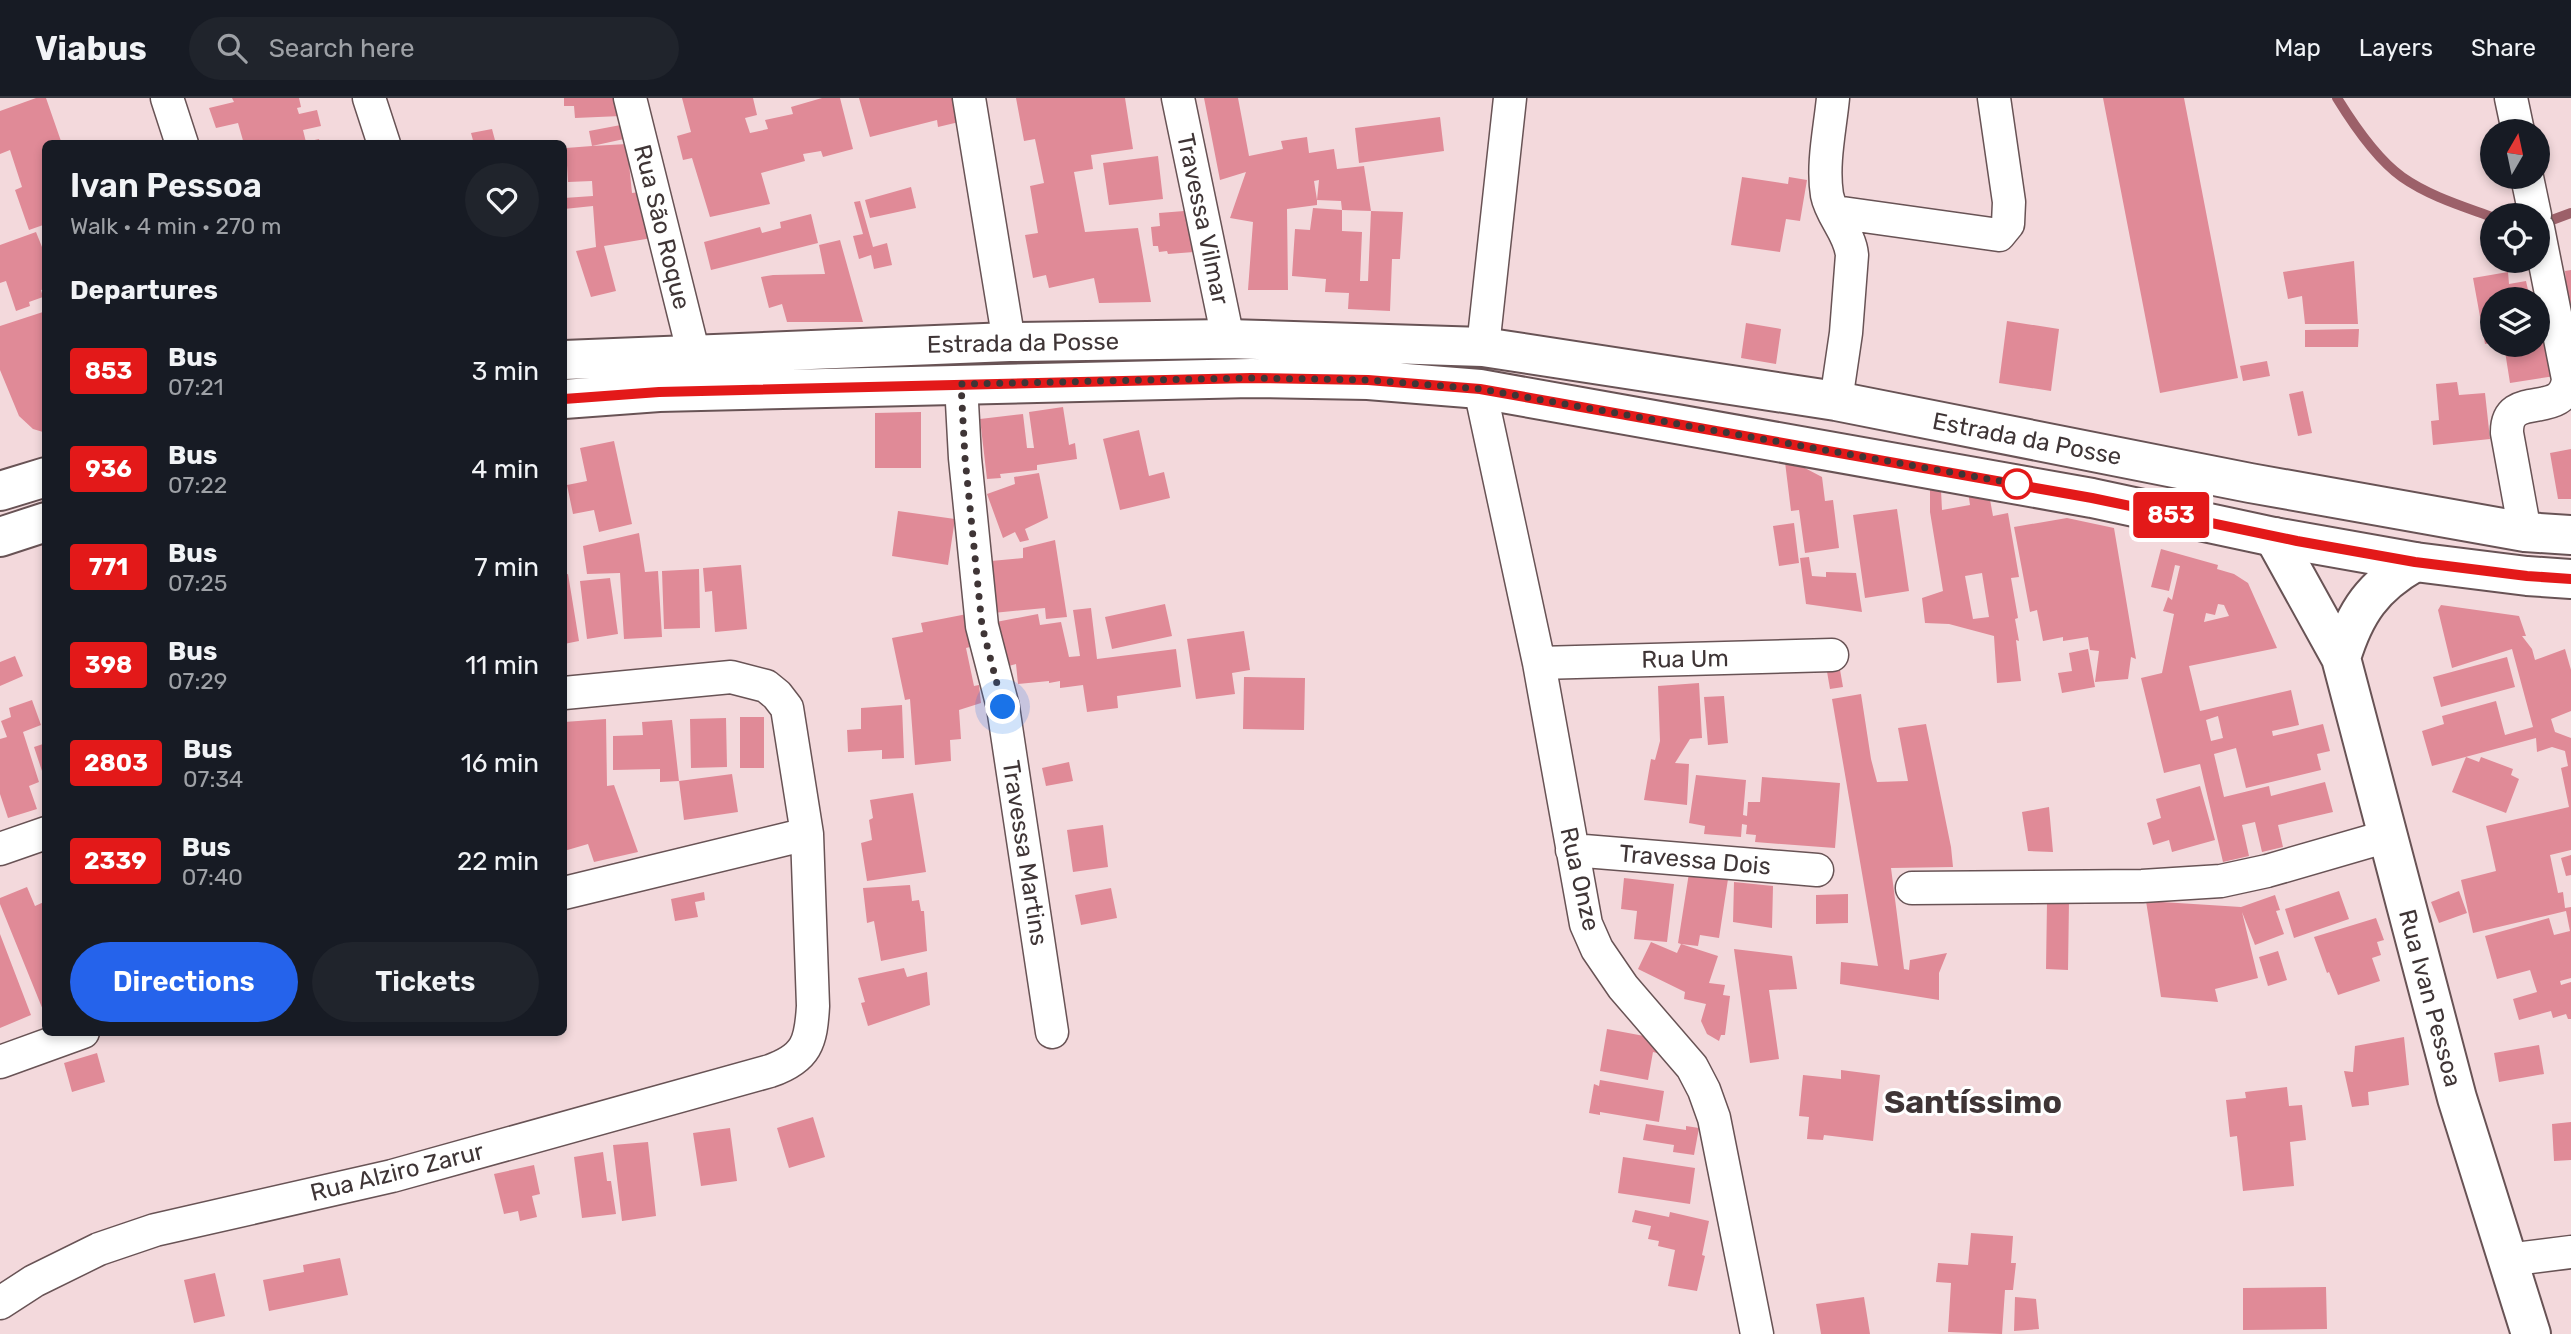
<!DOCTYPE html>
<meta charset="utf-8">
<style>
body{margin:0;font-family:Rubik,sans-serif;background:#20242c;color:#f1f3f6;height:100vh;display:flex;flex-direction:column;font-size:26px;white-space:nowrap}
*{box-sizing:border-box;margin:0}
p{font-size:23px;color:#9ea1a6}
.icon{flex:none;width:38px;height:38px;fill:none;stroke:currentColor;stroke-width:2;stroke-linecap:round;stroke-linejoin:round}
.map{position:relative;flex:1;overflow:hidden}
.details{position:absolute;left:42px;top:42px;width:525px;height:896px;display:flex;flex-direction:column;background:#171b24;border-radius:10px;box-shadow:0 4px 10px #0003}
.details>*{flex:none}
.badge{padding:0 14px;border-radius:5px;font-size:24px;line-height:46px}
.needle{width:46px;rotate:9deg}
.fabs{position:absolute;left:2480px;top:21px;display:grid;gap:14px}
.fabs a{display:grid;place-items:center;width:70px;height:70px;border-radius:50%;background:#171b24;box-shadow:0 4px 10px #0003;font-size:35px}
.you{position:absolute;width:35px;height:35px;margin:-18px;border:5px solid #fff;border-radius:50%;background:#1a73e8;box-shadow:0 0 0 10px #1a73e833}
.map>.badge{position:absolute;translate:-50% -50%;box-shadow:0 0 0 4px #fff}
h2{padding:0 28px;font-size:26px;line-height:63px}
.round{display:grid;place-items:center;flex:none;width:74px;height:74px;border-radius:37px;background:#20242c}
.summary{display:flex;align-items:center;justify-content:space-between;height:119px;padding:0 28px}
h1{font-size:33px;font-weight:600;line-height:52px}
.button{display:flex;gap:14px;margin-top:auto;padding:14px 28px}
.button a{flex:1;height:80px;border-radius:42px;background:#2563eb;color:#fff;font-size:28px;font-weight:600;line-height:80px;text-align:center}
.button a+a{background:#20242c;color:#f1f3f6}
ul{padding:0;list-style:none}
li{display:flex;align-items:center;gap:21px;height:98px;padding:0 28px}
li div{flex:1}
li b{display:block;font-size:26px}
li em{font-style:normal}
li .badge{min-width:77px;font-weight:700;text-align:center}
header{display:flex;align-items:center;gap:42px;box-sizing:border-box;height:98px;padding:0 35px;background:#171b24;border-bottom:2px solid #363941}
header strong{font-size:33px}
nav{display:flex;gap:38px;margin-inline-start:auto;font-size:24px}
.search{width:490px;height:63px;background:#20242c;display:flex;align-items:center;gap:18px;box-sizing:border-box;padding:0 24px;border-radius:38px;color:#9ea1a6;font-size:26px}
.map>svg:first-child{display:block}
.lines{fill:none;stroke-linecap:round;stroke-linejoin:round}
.stream{stroke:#9c6069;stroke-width:10}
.building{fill:#e08a97;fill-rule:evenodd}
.minor-casing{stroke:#685355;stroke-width:35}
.tertiary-casing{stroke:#685355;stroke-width:42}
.primary-casing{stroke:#685355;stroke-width:42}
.minor{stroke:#fff;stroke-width:32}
.tertiary{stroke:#fff;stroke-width:38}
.primary{stroke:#fff;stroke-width:38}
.line-casing{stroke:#fff;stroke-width:16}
.line{stroke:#e31919;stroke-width:10}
.walk{stroke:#3f3536;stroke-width:7;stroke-dasharray:0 12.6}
.stop-dot{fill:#fff;stroke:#e31919;stroke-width:3.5}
.labels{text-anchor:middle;stroke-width:6;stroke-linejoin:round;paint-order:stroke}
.street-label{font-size:24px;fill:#3f3536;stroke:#fff}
.district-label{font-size:32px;font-weight:bold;fill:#3f3536;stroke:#fff}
</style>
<header>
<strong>Viabus</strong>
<div class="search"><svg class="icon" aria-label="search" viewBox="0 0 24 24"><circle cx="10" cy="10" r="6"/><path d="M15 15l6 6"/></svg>Search here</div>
<nav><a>Map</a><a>Layers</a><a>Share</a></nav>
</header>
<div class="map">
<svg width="2571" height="1236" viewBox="0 0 2571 1236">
<rect width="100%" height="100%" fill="#f3d9dc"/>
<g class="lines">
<path class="stream" d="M2337 0C2353 26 2378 62 2402 79 2429 98 2462 108 2492 119
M2538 121 2552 122 2571 115"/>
</g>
<path class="building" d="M36 0H46L62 46H46V126L29 132 15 92 22 89 10 52 0 56V13Z
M232 0H299L301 9 297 10 299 16 317 12 321 28 303 32 306 44 319 41 320 46H244L238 25 216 30 209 10 234 4Z
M564 0H620L621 18 575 20 574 8H564Z
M682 0H753L757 17 745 20 750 35 768 31 765 22 793 16 791 9 822 0H840L853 51 823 59 821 53 803 56 805 63 761 75 770 106 710 119 692 60 683 62 677 38 691 34Z
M859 0H954L959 24 938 29 937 22 870 39Z
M1016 0H1125L1133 51 1091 57 1093 71 1074 74 1085 134 1138 130 1151 204 1099 205 1094 180 1049 190 1046 177 1033 180 1025 137 1038 135 1030 88 1044 85 1035 41 1024 43Z
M1204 0H1238L1249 58 1283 51 1281 43 1307 39 1309 55 1334 51 1337 71 1364 68 1371 113 1342 112 1341 103 1317 102 1319 82 1314 83 1317 102V107L1287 111 1288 192H1248L1253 124 1230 120 1246 74 1220 82Z
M2103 0H2184L2238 280 2160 295Z
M1440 19 1444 53 1359 65 1355 30Z
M626 26 628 33 622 35 624 41 592 48 627 46 632 95 648 93 652 140 604 148 616 193 591 199 576 153 596 149 593 108 564 111V100L593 98 592 83 568 84 566 50 592 48 589 33Z
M492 31 496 46H474L471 35Z
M1158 58 1163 101 1109 107 1103 65Z
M1742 79 1788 86 1789 79 1807 82 1800 123 1786 121 1780 154 1731 147Z
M911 89 916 110 870 120 865 102Z
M860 103 873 149 887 145 892 167 874 171 871 157 859 161 853 138 863 136 854 104Z
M1313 110 1342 112V133L1362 134 1360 183H1368L1371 113 1403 114 1400 161H1392L1390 213 1348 211 1349 195 1325 194 1326 181 1292 178 1295 131 1310 132Z
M1197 112 1207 153 1168 156 1167 153 1159 154 1158 148H1153L1151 129 1160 128 1159 115Z
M811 116 818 145 711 172 704 144 760 129 762 135 781 130 780 124Z
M36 134 46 159V191L41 192 43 199 29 204 30 208 16 213 6 183 0 185V147Z
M840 142 863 224H787L782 206 769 210 761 179 773 177 825 176 819 147Z
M2354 163 2358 226H2305L2302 198 2288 201 2283 174Z
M2571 172V217H2569L2565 173Z
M2508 174 2509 186 2526 183 2530 201H2492V245L2485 246 2473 180Z
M46 213V333L43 334 33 331 19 318 0 272V228Z
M2007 223 2059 231 2051 293 1999 285Z
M2546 223 2555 278 2510 285 2504 247H2538V225Z
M1746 225 1781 231 1776 266 1741 260Z
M2359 231 2358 249H2305V232Z
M2267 263 2270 278 2243 283 2240 268Z
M2457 284 2459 297 2485 295 2490 341 2433 347 2431 323 2439 322 2436 286Z
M2303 293 2312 335 2298 338 2289 296Z
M1063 309 1069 347 1075 345 1077 361 1037 367V372L1000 376 1001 380 987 381 980 321 1023 316 1027 350H1034L1029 314Z
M921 314V370H875V315Z
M1139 332 1149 378 1164 374 1170 400 1120 412 1103 341Z
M614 343 632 426 599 434 594 412 573 416 567 387 587 383 580 350Z
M2571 351V401H2558L2550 355Z
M1785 364 1803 369 1822 379 1825 403 1833 402 1839 450 1805 455 1799 412 1791 413Z
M1039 375 1048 420 1025 431 1029 442 1020 444 1015 434 1003 440 987 396 1015 386 1014 379Z
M1930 392H1941L1942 412 1970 407 1968 393 1989 396 1993 418 2008 415 2019 479 2011 480 2018 520 2015 521 2019 543 2016 542 2021 583 1997 585 1994 538 1949 526 1925 525 1922 500 1943 493 1930 414ZM1982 475 1989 519 1973 521 1965 478Z
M1897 411 1909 493 1865 500 1853 417Z
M898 413 955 421 948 467 892 458Z
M2067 420 2114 430 2136 561 2131 559 2128 581 2095 584 2099 553 2090 552 2088 539 2063 543V539L2043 543 2037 512 2030 514 2014 429Z
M1794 425 1799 465 1779 468 1773 428Z
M639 435 645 474 658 473 662 539 624 541 620 475 587 476 583 448Z
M1055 442 1067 519 1046 521 1045 510 993 515 991 463 1023 460V450Z
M2161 451 2218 467 2217 471 2234 476 2248 485 2277 550 2189 568 2200 613 2291 592 2299 627 2272 633 2273 638 2323 626 2330 653 2317 656 2321 672 2246 690 2236 650 2214 656 2224 699 2269 688 2271 698 2325 684 2333 714 2278 727 2283 749 2262 754 2255 724 2242 727 2249 758 2223 764 2200 666 2164 675 2141 580 2162 575 2174 516 2163 513 2168 499 2172 502 2180 468 2175 467 2169 493 2151 489ZM2218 506 2224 507 2229 518 2204 524 2206 515 2215 517ZM2218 618 2223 640 2211 643 2206 622Z
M1809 459 1812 478 1826 479V474L1856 475 1862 514 1806 506 1800 460Z
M741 467 747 531 715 534 712 493 705 494 703 470Z
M699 471 700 530 664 531 662 473Z
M568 476 579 543 564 546V477Z
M610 480 618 536 587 541 580 483Z
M1165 506 1172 538 1112 551 1105 519Z
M2441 507 2519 518 2526 538H2522L2532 551 2535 562 2565 551 2571 572V613L2551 621 2555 634 2571 640V752L2550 757 2558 795 2563 794 2565 810 2571 809V880L2560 883 2561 887 2571 884V921H2568L2566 916 2553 920 2551 913 2519 922 2513 901 2537 894 2530 872 2497 881 2485 838 2549 820 2554 837 2570 833 2566 813 2473 835 2461 782 2496 773 2486 728 2569 709 2561 670 2568 668 2565 653 2552 649 2537 654 2536 640 2432 668 2422 633 2444 626 2442 618 2496 603 2505 637 2533 629 2512 551 2452 570 2438 512Z
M1091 510 1097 561 1176 551 1181 589 1117 598 1118 610 1087 614 1083 587 1060 590V583L1049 585V583L1018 586 1016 566 1005 569 996 524 1038 516 1040 527 1061 524 1069 559 1080 558 1073 512Z
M967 516 974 548 966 550 974 588 979 587 981 605 959 612 961 641 950 642 951 663 915 667 910 601 905 602 892 540 923 534 921 525Z
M1244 533 1250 572 1232 575 1235 596 1196 601 1187 541Z
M2088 551 2095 589 2062 595 2058 575 2072 573 2069 555Z
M15 558 23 578 0 588V564Z
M2507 559 2515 589 2441 609 2433 579Z
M1838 560 1843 589 1830 591 1825 562Z
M1244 579 1305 580 1304 632 1243 631Z
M1699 585 1702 640 1690 641 1675 665 1689 666 1687 707 1644 702 1651 661 1655 662 1660 643 1658 588Z
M1861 596 1871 661 1877 684 1908 683 1898 630 1926 626 1951 749 1953 769 1891 770 1904 871 1909 872 1910 862 1947 855 1939 875V902L1840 886 1841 864 1878 868 1832 601Z
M1724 598 1728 645 1708 647 1704 599Z
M32 602 41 627 23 634 39 684 29 688 37 711 8 720 0 696V641L7 639 1 623 11 619 9 610Z
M902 607 904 660 882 661V652L848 654 847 632 861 631V610Z
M740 619H764V670H740Z
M726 620 727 669 691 670 690 621Z
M606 621 607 688 614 687 638 754 594 764 588 746 564 753V624Z
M672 622 679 683 660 684V671L613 672V638L643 637 642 624Z
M46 645V682H45L34 649Z
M2466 659 2479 664 2481 659 2513 671 2511 677 2519 681 2506 715 2452 694Z
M1069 664 1073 683 1046 688 1042 670Z
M732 676 738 714 684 722 679 683Z
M1696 677 1746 682 1743 717 1747 718 1748 704H1760L1762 679 1840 685 1835 750 1755 744 1756 737 1746 736 1747 727 1742 726 1741 739 1704 736 1705 728 1689 725Z
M2200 688 2215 742 2172 754 2169 742 2153 747 2147 725 2161 720 2156 701Z
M913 695 926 774 867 783 861 745 872 742 869 722 873 720 870 702Z
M2049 709 2053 754 2028 753 2022 714Z
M1103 727 1108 769 1073 774 1067 732Z
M2571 757V777L2566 778 2561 760Z
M1689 775 1728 781 1719 840 1700 837 1698 848 1681 846 1718 858 1709 885 1725 887 1723 897 1730 898 1725 937H1721L1719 943 1707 936 1701 923 1706 906 1684 901 1685 894 1638 871 1651 844 1677 855 1681 846 1678 845Z
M1624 780 1674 786 1667 844 1634 841 1637 813 1621 811Z
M1734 784 1773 788 1772 830 1733 824Z
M910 787 912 803 919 802 921 813H924L927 853 881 863 874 823 867 825 863 790Z
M27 789 35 808 46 803 45 917 0 806V800Z
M1111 790 1117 820 1081 827 1075 797Z
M2339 793 2349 821 2294 840 2285 811Z
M2459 793 2467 815 2439 825 2431 804Z
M704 794 705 802 695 804 698 819 675 823 671 801Z
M1848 796V825L1816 826V797Z
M2275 797 2280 812 2276 813 2284 836 2255 847 2242 814 2258 880 2215 891 2218 904 2161 899 2146 803 2241 809Z
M2047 803H2069L2068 872 2046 871Z
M2376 820 2384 842 2377 844 2381 857 2372 860 2380 883 2338 897 2329 874 2327 875 2314 839Z
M0 836 31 917 0 930Z
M1734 851 1792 858 1797 891 1769 892 1779 961 1750 965Z
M2278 853 2287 882 2268 888 2259 859Z
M904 870 907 879 927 874 930 907 868 928 861 905 865 904 858 880Z
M1607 931 1660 941 1657 955 1653 954 1648 982 1600 973Z
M2404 939 2409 987 2368 994 2369 1007 2352 1009 2344 973 2353 974 2355 948Z
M2539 947 2544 976 2499 984 2494 955Z
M97 955 105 984 72 994 64 965Z
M1841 972 1880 977 1873 1043 1824 1037 1823 1042 1807 1041 1809 1019 1799 1018 1803 977 1841 981Z
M1600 982 1664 993 1659 1024 1600 1014V1017L1589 1015 1594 986 1599 988Z
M2287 989 2289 1008 2302 1007 2306 1042 2290 1044 2294 1088 2243 1093 2237 1038 2230 1039 2226 1002 2246 1000 2245 994Z
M813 1019 825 1059 789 1070 777 1030Z
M2571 1024V1062L2554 1063 2552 1026Z
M1646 1026 1686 1032V1028L1699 1030 1694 1057 1673 1054 1674 1047 1643 1042Z
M730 1030 737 1083 701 1088 693 1035Z
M648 1044 656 1118 622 1123 613 1047Z
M603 1054 607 1083H611L616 1116 582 1120 574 1059Z
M1623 1059 1695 1070 1690 1106 1618 1095Z
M534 1067 540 1096 532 1098 537 1119 520 1123 518 1113 504 1116 494 1076Z
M1635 1112 1669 1119 1670 1114 1709 1123 1702 1157 1705 1158 1697 1193 1668 1188 1675 1152 1658 1148 1659 1143 1648 1141 1651 1128 1632 1124Z
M1971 1135 2013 1138 2011 1165H2016L2013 1192H2005L2002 1236 1948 1234 1951 1185 1936 1184 1938 1165 1968 1167Z
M340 1160 348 1197 269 1213 263 1182 304 1174 303 1167Z
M215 1175 225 1218 194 1225 184 1182Z
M2326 1189 2327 1231 2243 1232V1190Z
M1864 1199 1870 1236H1821L1816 1206Z
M2015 1199 2036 1201 2039 1231 2014 1233Z"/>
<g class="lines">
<g class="minor-casing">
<path id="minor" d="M167 0 182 46
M369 0 384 46
M630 0 694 257
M969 0 1009 244
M1178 0 1228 241
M1833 0C1830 31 1822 66 1827 97 1831 118 1850 135 1852 157L1846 235 1836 303
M2511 0 2518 33
M2527 79 2535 117
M1835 114 1999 137 2008 126 2009 104 1994 0
M1483 249 1510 0
M961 286 965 360 982 528 1003 609 1052 934
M1480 291 1539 565 1586 826 1597 851 1623 889 1692 969 1704 992 1714 1020 1757 1236
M2525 434 2507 335C2506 289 2564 324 2568 281L2538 130
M1539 565 1832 557
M0 751 46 735
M1572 752 1817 772
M1912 790 2142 788 2221 783 2267 773 2388 738
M564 795 807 736
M0 964 83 934
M2507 1162 2571 1154
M0 1205 34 1183 99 1151 155 1132 392 1078 770 973C807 960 811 944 813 908L807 736 787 610 777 597 766 588 731 579 564 595"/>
</g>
<g class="tertiary-casing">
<path id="tertiary" d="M2274 439 2341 560 2457 1000 2531 1236
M2341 560C2355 514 2373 488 2415 464"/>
</g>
<g class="primary-casing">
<path id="primary" d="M564 262 1009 244 1228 241 1483 249 1836 303 2250 385 2525 434 2571 437
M564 301 659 294 1251 280 1368 282 1480 291 2092 400 2274 439 2415 464 2527 478 2571 481
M0 393 46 379
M0 439 46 424"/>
</g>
<use href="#minor" class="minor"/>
<use href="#tertiary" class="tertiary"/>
<use href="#primary" class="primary"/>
</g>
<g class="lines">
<g class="line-casing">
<path id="line" d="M564 301 659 294 1251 280 1368 282 1480 291 2092 400 2297 443 2415 464 2527 478 2571 481"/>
</g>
<use href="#line" class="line"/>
<path class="walk" d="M1003 609 982 528 965 360 961 286 1251 280 1368 282 1480 291 2017 386"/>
</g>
<circle class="stop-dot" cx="2017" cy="386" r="14"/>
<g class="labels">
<g class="street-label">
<text transform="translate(1203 121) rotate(78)" y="8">Travessa Vilmar</text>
<text transform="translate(662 129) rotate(76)" y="8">Rua São Roque</text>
<text transform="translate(1023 245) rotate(-1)" y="8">Estrada da Posse</text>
<text transform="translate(2027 341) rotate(11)" y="8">Estrada da Posse</text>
<text transform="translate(1685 561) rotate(-1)" y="8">Rua Um</text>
<text transform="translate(1025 755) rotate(81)" y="8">Travessa Martins</text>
<text transform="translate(1695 762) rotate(5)" y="8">Travessa Dois</text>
<text transform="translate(1580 781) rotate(77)" y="8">Rua Onze</text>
<text transform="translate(2430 900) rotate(75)" y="8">Rua Ivan Pessoa</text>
<text transform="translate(397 1074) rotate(-14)" y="8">Rua Alziro Zarur</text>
</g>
<g class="district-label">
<text x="1973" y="1015">Santíssimo</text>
</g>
</g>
</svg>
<div class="fabs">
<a><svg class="needle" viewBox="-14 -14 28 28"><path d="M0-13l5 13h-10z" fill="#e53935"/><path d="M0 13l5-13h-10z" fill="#9ea1a6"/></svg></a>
<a><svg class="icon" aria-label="locate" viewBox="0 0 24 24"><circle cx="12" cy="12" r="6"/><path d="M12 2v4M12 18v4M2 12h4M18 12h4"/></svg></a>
<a><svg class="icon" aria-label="layers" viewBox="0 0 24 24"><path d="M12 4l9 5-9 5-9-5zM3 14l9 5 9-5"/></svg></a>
</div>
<div class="you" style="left:1003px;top:609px"></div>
<b class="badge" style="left:2171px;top:417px;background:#e31919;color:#fff">853</b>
<section class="details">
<div class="summary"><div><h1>Ivan Pessoa</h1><p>Walk · 4 min · 270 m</p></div><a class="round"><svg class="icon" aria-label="heart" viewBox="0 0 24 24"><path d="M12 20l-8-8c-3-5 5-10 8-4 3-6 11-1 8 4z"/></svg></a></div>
<h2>Departures</h2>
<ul>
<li><span class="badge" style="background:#e31919;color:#fff">853</span><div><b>Bus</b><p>07:21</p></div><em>3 min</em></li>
<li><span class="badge" style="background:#e31919;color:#fff">936</span><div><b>Bus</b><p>07:22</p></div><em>4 min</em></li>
<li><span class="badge" style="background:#e31919;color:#fff">771</span><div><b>Bus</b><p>07:25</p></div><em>7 min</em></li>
<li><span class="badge" style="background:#e31919;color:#fff">398</span><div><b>Bus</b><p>07:29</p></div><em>11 min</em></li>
<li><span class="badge" style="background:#e31919;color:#fff">2803</span><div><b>Bus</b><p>07:34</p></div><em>16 min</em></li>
<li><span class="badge" style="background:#e31919;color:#fff">2339</span><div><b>Bus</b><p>07:40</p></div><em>22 min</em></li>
</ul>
<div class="button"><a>Directions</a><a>Tickets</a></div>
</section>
</div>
